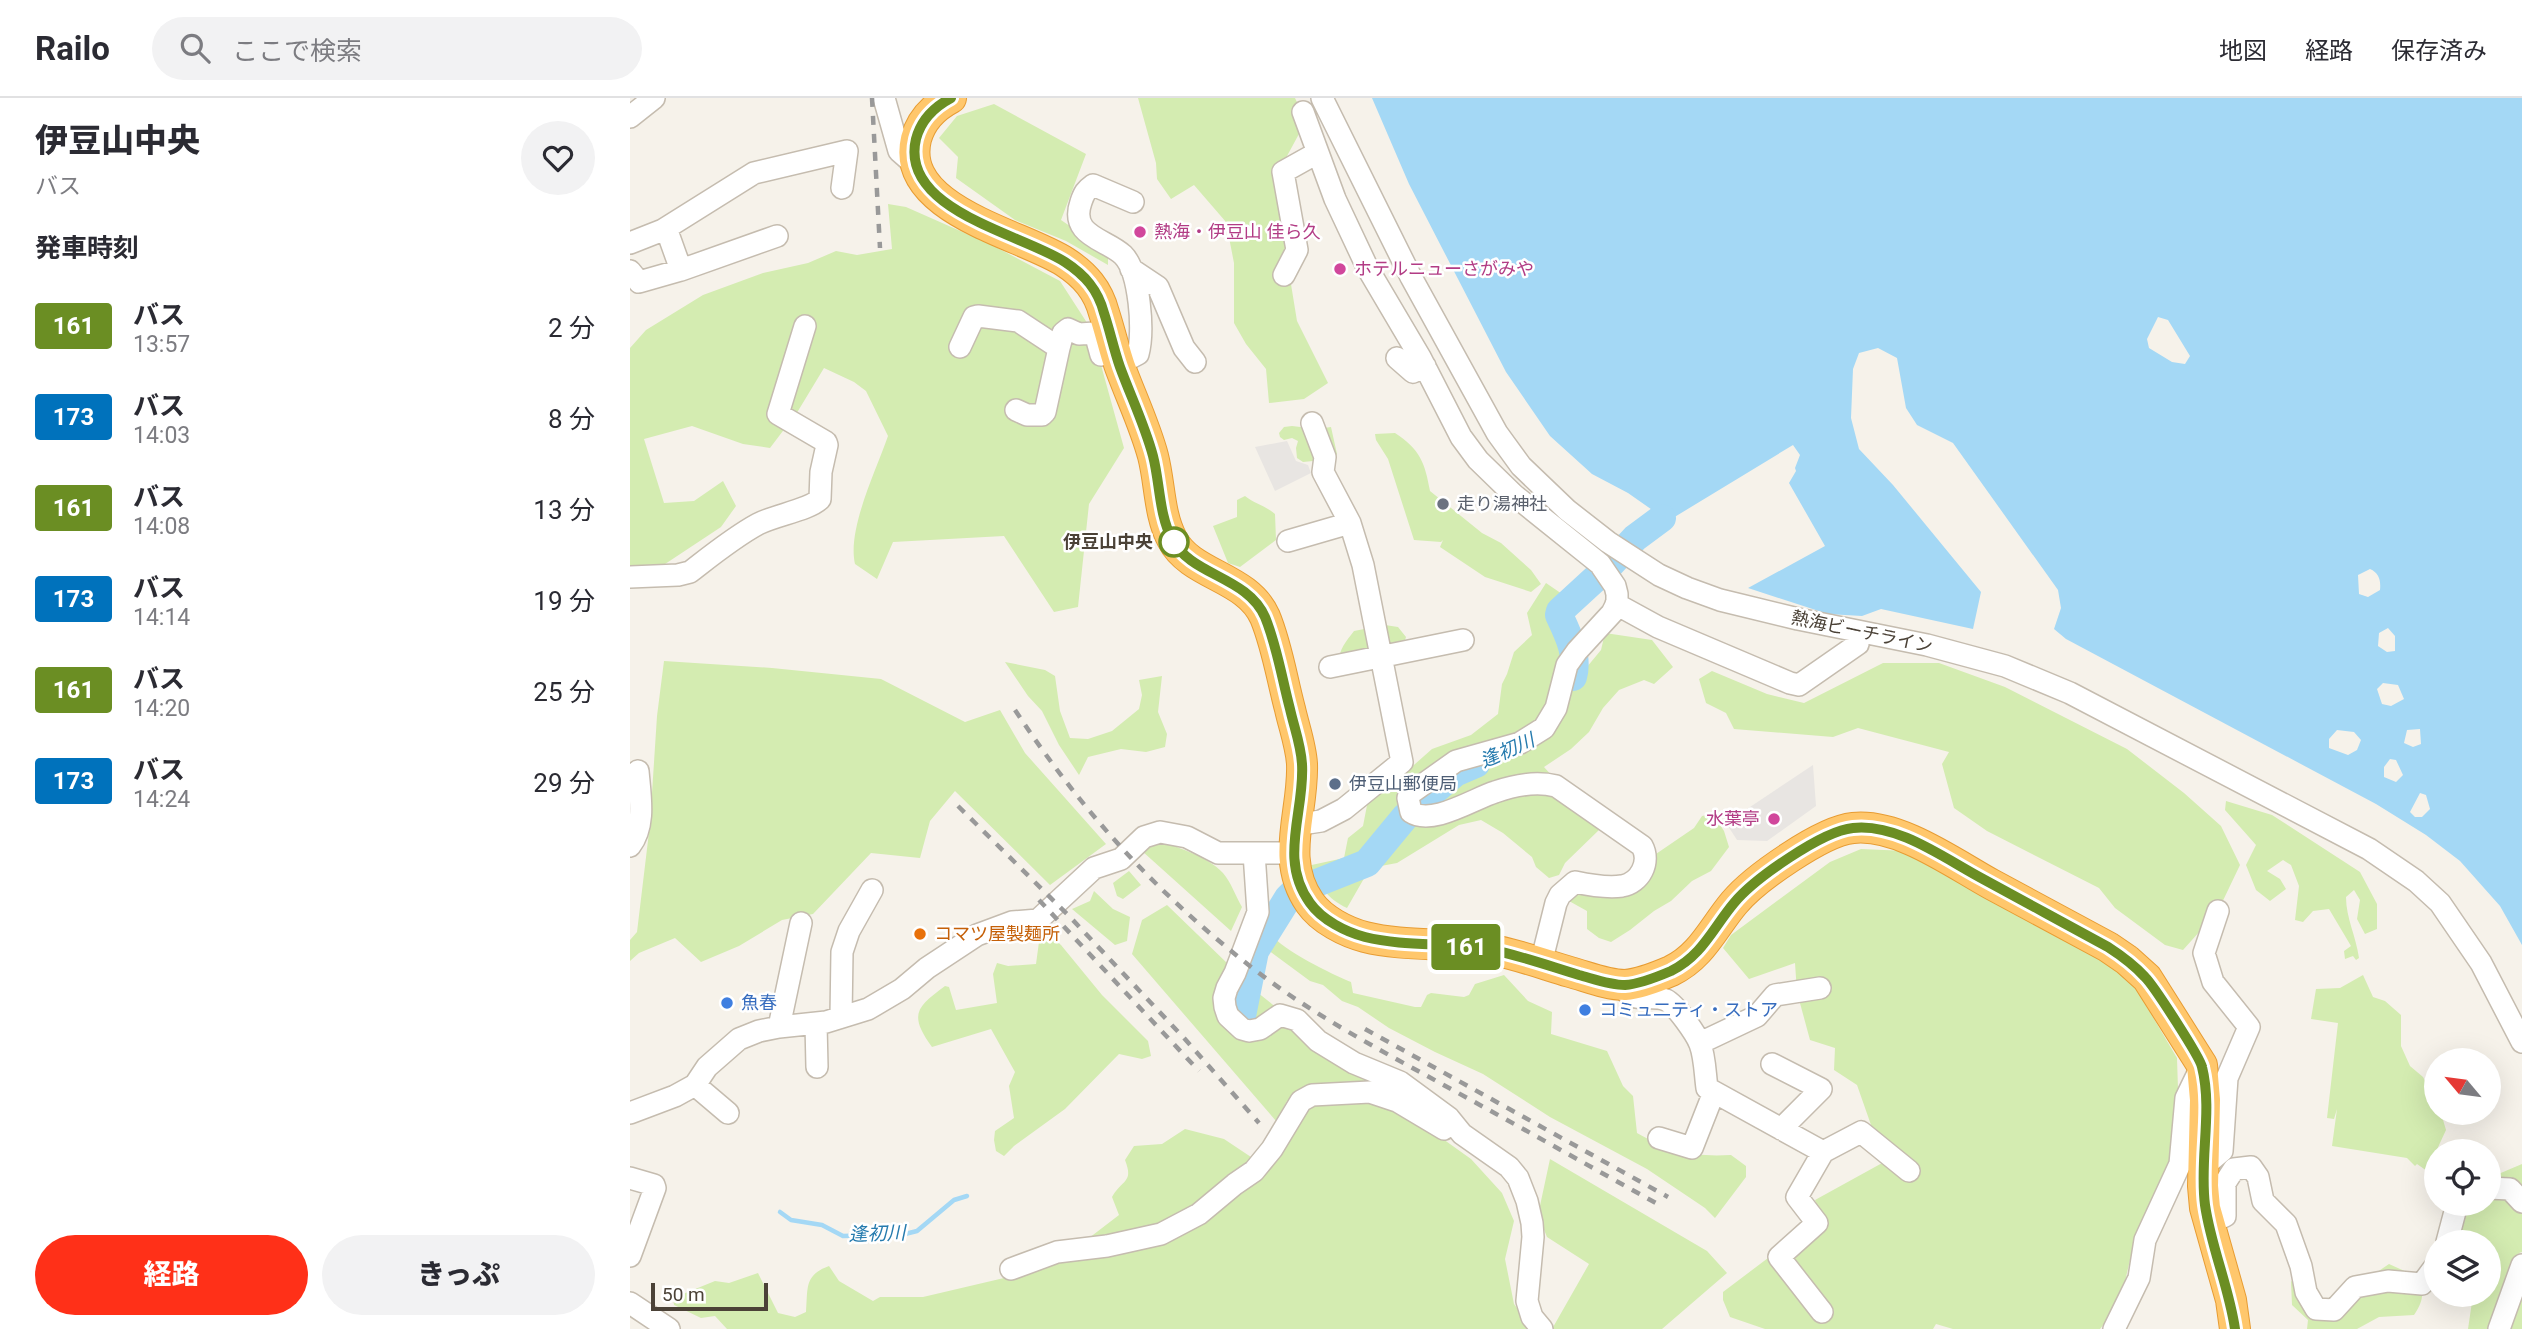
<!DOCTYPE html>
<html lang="ja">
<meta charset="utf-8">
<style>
body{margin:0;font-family:Roboto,"Noto Sans JP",sans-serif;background:#f2f2f3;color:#2b2b33;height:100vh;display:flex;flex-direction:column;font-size:26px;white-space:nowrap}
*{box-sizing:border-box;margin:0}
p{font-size:23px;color:#7c7c81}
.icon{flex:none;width:38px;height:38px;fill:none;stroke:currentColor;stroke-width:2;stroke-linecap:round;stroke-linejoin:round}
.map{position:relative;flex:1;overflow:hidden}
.side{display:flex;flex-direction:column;background:#fff;width:630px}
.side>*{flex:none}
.badge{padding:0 14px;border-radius:5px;font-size:24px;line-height:46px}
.needle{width:46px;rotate:299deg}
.buttons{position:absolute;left:1794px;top:950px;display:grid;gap:14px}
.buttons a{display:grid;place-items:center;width:77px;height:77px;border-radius:50%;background:#fff;box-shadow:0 7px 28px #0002;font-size:35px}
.scale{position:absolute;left:21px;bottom:18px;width:117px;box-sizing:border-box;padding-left:7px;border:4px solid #4b4237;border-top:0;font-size:19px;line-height:24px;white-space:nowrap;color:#4b4237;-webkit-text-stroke:5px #fff;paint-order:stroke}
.map>.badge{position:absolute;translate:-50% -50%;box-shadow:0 0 0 4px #fff}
h2{padding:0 35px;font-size:26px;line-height:63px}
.round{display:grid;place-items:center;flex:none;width:74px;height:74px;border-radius:37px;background:#f2f2f3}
.summary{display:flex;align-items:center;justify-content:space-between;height:119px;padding:0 35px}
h1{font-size:33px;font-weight:800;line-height:52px}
.primary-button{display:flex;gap:14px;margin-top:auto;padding:14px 35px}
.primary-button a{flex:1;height:80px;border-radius:42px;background:#ff3018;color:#fff;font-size:28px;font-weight:800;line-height:80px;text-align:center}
.primary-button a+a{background:#f2f2f3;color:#2b2b33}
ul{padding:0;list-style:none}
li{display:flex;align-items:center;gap:21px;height:91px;padding:0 35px}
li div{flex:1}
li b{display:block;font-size:26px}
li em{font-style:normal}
li .badge{min-width:77px;font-weight:700;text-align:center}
header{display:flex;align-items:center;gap:42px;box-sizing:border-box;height:98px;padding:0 35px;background:#fff;border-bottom:2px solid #e1e1e2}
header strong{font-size:33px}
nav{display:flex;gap:38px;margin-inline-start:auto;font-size:24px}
.search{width:490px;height:63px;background:#f2f2f3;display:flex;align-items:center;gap:18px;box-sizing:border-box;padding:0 24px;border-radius:38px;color:#7c7c81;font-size:26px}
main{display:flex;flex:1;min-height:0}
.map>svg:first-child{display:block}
.green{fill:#d4ecb1}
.parking{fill:#e8e5e2}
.water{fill:#a4d8f5;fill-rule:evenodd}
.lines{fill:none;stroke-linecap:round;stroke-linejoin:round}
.stream{stroke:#a4d8f5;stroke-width:4.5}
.river{stroke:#a4d8f5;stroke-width:28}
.minor-casing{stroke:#c5bcaf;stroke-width:24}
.highway-casing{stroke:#e79c33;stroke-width:32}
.minor{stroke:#fff;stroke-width:21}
.highway{stroke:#ffc76c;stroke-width:30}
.rail{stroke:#999;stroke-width:4.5;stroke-dasharray:9 9;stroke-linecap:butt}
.line-casing{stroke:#fff;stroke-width:16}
.line{stroke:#6b8e23;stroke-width:10}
.hotel-dot{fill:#d1479c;stroke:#fff;stroke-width:2.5}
.worship-dot{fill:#6b7280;stroke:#fff;stroke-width:2.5}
.stop-dot{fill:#fff;stroke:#6b8e23;stroke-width:3.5}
.service-dot{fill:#5c6f8a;stroke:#fff;stroke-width:2.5}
.food-dot{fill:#e8710a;stroke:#fff;stroke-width:2.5}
.shop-dot{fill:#3f7fe0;stroke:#fff;stroke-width:2.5}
.labels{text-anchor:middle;stroke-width:5;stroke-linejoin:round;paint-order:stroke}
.hotel-label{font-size:18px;fill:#b23c85;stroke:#fff;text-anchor:start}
.worship-label{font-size:18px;fill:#5b616d;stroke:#fff;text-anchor:start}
.stop-label{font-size:18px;font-weight:bold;fill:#4b4237;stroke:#fff;text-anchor:end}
.street-label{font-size:18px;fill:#4b4237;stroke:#fff}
.service-label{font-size:18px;fill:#4e5e75;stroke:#fff;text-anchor:start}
.food-label{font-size:18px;fill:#c56008;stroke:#fff;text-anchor:start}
.shop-label{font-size:18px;fill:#366cbe;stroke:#fff;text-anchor:start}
.water-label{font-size:19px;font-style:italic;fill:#267bae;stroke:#fff}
</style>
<header>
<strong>Railo</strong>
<div class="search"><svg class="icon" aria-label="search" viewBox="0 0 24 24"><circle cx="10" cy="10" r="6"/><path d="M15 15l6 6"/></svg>ここで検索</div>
<nav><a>地図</a><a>経路</a><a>保存済み</a></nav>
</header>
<main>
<section class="side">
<div class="summary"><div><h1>伊豆山中央</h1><p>バス</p></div><a class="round"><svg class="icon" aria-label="heart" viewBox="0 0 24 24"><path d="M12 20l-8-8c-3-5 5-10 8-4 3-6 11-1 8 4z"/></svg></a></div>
<h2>発車時刻</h2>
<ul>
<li><span class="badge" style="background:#6b8e23;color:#fff">161</span><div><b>バス</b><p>13:57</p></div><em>2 分</em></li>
<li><span class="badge" style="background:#0072bc;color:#fff">173</span><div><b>バス</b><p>14:03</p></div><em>8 分</em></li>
<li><span class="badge" style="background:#6b8e23;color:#fff">161</span><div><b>バス</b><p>14:08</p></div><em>13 分</em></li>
<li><span class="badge" style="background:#0072bc;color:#fff">173</span><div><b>バス</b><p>14:14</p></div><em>19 分</em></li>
<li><span class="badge" style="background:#6b8e23;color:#fff">161</span><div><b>バス</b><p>14:20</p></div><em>25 分</em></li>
<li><span class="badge" style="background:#0072bc;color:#fff">173</span><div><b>バス</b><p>14:24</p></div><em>29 分</em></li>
</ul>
<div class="primary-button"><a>経路</a><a>きっぷ</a></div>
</section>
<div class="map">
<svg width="1892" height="1231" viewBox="0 0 1892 1231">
<rect width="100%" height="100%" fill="#f6f2ea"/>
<path class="green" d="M508 0H665L676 23 644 82 667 223 698 285 674 301 639 305 636 271 616 246 604 225V165L596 124 564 87 541 101 527 81 526 65Z
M364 6 456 56 431 122 478 154V167L436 143 385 122 326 80 328 59 309 40 327 18Z
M258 106 276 109 362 147 430 183 461 231 494 350 459 406 448 509 424 514 374 438 263 444 247 481 225 466C217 431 246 373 258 338L236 293 224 284 194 270 168 313 140 350 113 346 62 328 14 341 34 405 64 403 93 383 106 408 91 429 26 472H0V250L16 232 73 197 133 175 178 165 206 153 227 157 262 151Z
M662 328 687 331 701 329 707 356 703 361 673 364 667 360 666 350 668 343 662 340 654 342 650 339 649 335 654 329Z
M765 335C790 351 795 365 800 393L852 435 871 445 901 472 911 486 901 494 855 479 810 449 813 442 811 444 784 442 758 361 746 342 745 336Z
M615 398C625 406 636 408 645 416L646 442 610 469 598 465 583 428 607 419V402Z
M916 485 935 498 943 524 928 563 911 644 937 593 971 552 975 535 1022 542 1043 569 1024 586 1014 582 989 592 973 610 959 634 941 651 914 669 970 731 935 765 929 777 919 780 906 769 902 759 873 735 851 722 829 727 767 765 740 770 717 810C697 801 689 786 677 768L714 760 718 740 733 728 739 697 776 674 802 651 841 637 868 616 872 586 877 576 884 554 902 537 897 515Z
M755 527 768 529 776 539 772 552C763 556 754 560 746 565 732 575 727 579 710 572 706 555 714 546 724 533Z
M34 563 142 570 251 581 335 624 370 612 395 655 476 746 420 787 325 693 300 723 290 760 241 755 183 816 152 822 109 848 71 864 45 840 9 855 0 863V842L7 834 20 726 27 618Z
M375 564 415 572 425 578 430 613 440 640 458 641 482 633 509 611 512 597 509 582 532 578 528 614 537 636 535 649 516 654 491 651 458 659 449 677 429 647 412 613 398 598Z
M1253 565H1309L1375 589 1497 651 1554 695 1591 728 1610 767 1588 813 1553 852 1535 847 1485 810 1469 790 1357 733 1324 710 1312 666 1319 654 1228 630 1203 639 1104 631 1096 615 1076 605 1069 581 1082 573 1137 596 1174 605Z
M1596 703 1642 717 1730 774 1747 806V831L1735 836 1727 821 1730 802 1724 792 1716 799C1716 820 1726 838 1729 860L1726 862 1723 858 1715 861 1714 853 1721 848 1699 811 1683 813 1673 824 1665 822 1669 788 1661 767 1653 762 1637 773 1650 781 1656 791 1640 803 1626 792 1616 767 1626 747 1595 712Z
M1083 716 1094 733 1099 749 1081 773 1062 783 1041 803 1024 813 1000 832 981 844 969 840 957 831V813L939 803 952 791 992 793 1023 758 1064 730 1072 718Z
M530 742C551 752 576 757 593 775 601 784 606 799 612 809L601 833 512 753Z
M1231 751 1277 753 1494 870 1547 960 1548 991 1540 1061 1506 1136 1490 1205 1470 1231H1323L1306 1226 1303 1231H1135L1100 1219 1093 1202V1194L1142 1157 1193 1127 1185 1102 1254 1064 1227 987 1204 972 1205 950 1180 942 1167 894 1165 865 1119 881 1093 850 1101 837 1200 764Z
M499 773 511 787 493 801 487 798 483 785Z
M464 793 483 811 500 819 497 843 485 847 442 811 460 803Z
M537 807 627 894 742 986 678 991 657 1003 646 1023 502 856 512 822Z
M412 830 431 847 472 897 518 943 521 958 512 961 489 956 435 1011 384 1048 374 1058 366 1053 364 1042 365 1033 384 1020 379 988 385 974 361 931 302 949C278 916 287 909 315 888L319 889 326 912 367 905 363 876 367 865 378 868 406 866 409 844 402 835Z
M642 837C651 851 703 877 721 884L723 895 785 909H791L797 897 801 895 834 899 839 897 845 886 874 877 898 903 922 914 921 936 977 953 993 988 1003 998 1007 1035C1041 1054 1063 1059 1101 1057L1116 1068V1079L1085 1120 1075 1110 1017 1071 920 1019 853 976 805 954 759 930 728 909 712 903 693 887 680 883 634 849 636 839Z
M1733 877 1743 899 1755 903 1771 917V948L1780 968 1793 979 1806 1004V1015H1811L1816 1032 1797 1073 1787 1066 1785 1068 1777 1060 1702 1048 1707 1011 1704 1021 1697 1020 1708 925 1681 921 1686 891 1710 890Z
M688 999 764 1006 841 1061 872 1095 884 1123 875 1161 884 1206 902 1231H97L85 1218 71 1220 44 1207 43 1200 85 1183 99 1185 128 1175 148 1215 165 1219 176 1214C178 1190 174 1177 199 1168L209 1183 243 1203 250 1199H293L374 1180 433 1146 459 1140 489 1117 482 1099C492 1081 504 1085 495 1062L504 1048 532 1046 555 1031 594 1041 621 1059Z
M920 1061 1077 1153 1097 1175 1032 1231H922L959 1166 917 1139 908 1117Z
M1892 1066V1154L1889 1155 1870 1205 1892 1171V1231H1838L1843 1197H1858V1144H1817L1827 1106H1858L1859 1080Z
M1759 1166 1790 1180C1794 1196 1793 1204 1784 1217L1749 1219 1727 1231H1677L1678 1222 1662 1207 1661 1184 1671 1168 1676 1194 1704 1212 1725 1189Z"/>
<path class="parking" d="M657 343 666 363 678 367 681 375 645 393 625 349Z
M1183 667 1186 708 1137 743 1107 742 1096 725Z"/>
<path class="water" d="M742 0H1892V847L1870 808 1830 763 1796 737 1746 706 1436 541 1424 531 1431 510 1428 492 1323 345 1287 327 1276 310 1267 260 1248 250 1229 255 1223 271 1221 320 1229 351 1263 387 1351 494 1343 531 1251 511 1232 518 1198 516 1118 490 1195 448 1159 385 1166 373 1165 370 1170 357 1163 347 1038 423 998 395 962 376 920 338 876 274 779 86ZM1528 219 1538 222 1560 258 1555 266 1542 264 1519 250 1517 241ZM1740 471C1749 475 1751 482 1750 492L1738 499 1729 496 1728 477ZM1758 530 1765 538V553L1757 554 1748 548 1749 535ZM1753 585 1768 587 1774 601 1761 608 1752 606 1747 591ZM1790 631 1791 646 1783 649 1774 645 1777 632ZM1707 632 1724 634 1731 642 1727 652 1718 657 1699 650V641ZM1760 661 1766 662 1773 677 1766 684 1754 679V669ZM1790 695 1796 697 1800 711 1792 719H1785L1780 714Z"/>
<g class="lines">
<path class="stream" d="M150 1114 161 1122 192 1127 213 1138 275 1136 287 1133 324 1102 337 1098"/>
<path class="river" d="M943 579C949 558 938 536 929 517L930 513 979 468 1005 440 1032 420
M612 918 625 853 658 800 664 794 737 765 775 719 792 703 825 675 846 666"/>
<g class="minor-casing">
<path id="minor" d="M254 0 269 53 286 68
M692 0 781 179 867 335 891 368 937 412 978 444 1029 477 1057 490 1090 502 1168 521 1297 547 1375 568 1440 595 1739 751 1786 783 1810 805 1851 865 1892 944
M673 14 705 101 738 171 790 259 831 339 848 362 884 397 970 466 985 488 987 496V505L982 515 947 553 937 567 926 610 914 630 890 645 826 663 781 695 778 700 781 714C802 728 843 701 865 694 885 687 906 683 926 688L1012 748C1021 764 1010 785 992 788 978 790 959 787 945 784L930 797 926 805 911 865
M0 19 24 0
M36 130 51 172
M0 145 33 132 124 75 217 53 212 90
M501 171 528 189 554 250 565 264
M0 173 9 184 51 172 147 138
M654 177 667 152 653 74 687 55
M330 249 344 219 348 218 388 223 429 250 433 235 438 231 449 236 465 235 471 257 476 256
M767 260 783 274 795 268
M489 266 508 256C514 234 510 174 493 157 476 141 439 138 451 104 454 95 456 92 463 87L503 104
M386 312 397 317H412L415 314 429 250
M658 443 720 425
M0 479 48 477 60 474C82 457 104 439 128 426 145 417 179 412 190 401L191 374 197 347 196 344 148 316 175 228
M986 506 1028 529 1160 585 1169 587 1228 546
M700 569 833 542
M665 727 691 723 714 711 772 664 733 467 720 425 693 374 695 359 682 325
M0 748C16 727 10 698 8 673
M624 755 628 814 605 875 597 890 594 900 595 909 598 918 612 931 619 933 630 931 650 917 667 922 688 943 724 965 770 984 819 1020 832 1036 879 1069 888 1080 897 1103 902 1125 903 1139 897 1203 902 1219 912 1231
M993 887C1000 908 1022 895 1036 902 1046 907 1066 936 1070 946 1075 959 1075 976 1077 990L1193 1054 1231 1034 1279 1073
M211 919 212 854 219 833 242 792
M186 926 187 969
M149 929 171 825
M1070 945 1127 918 1145 897 1190 890
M1142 966 1191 991 1151 1031
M65 987 98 1015
M0 1015 45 998 65 987 77 969 109 941 129 933 149 929 196 924 238 911 272 891 297 870 347 837 382 824 408 822 464 770 491 761 514 739 530 734 557 739 588 755H663
M1029 1040 1062 1050 1084 994
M1573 1069 1592 1053 1597 980 1619 929 1583 884 1574 855 1588 813
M0 1080 24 1087 25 1090 0 1158
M1858 1090 1880 1091 1892 1104
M1580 1125 1595 1118V1085L1604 1071 1621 1069 1628 1079 1633 1103 1656 1126 1671 1168 1676 1194 1686 1211 1704 1212 1725 1189 1758 1183 1792 1186 1806 1167
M1817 1144 1827 1106
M381 1171 427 1154 477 1148 531 1136 569 1116 605 1086 624 1073 642 1051 671 1003 682 997 740 994 767 1003 814 1031
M0 1205 39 1231
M1192 1214 1149 1159 1187 1125 1167 1099 1193 1054
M1484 1231 1509 1180 1515 1142 1550 1066 1556 1000 1572 967
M1869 1231 1892 1167"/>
</g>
<g class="highway-casing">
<path id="highway" d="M321 0C304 9 291 22 286 41 269 112 392 136 435 164 455 177 468 192 474 215 480 233 484 252 490 269 501 299 515 328 523 358 530 385 529 417 542 441 561 478 617 478 635 519 647 548 652 581 660 611 664 629 671 648 672 666 674 714 649 761 680 805 692 822 716 834 735 839 775 849 818 844 858 851 886 856 913 866 940 874 958 879 977 887 995 887 1010 886 1027 879 1041 873 1072 858 1083 830 1104 805 1124 781 1192 733 1223 730 1268 725 1323 765 1361 786 1400 807 1439 828 1478 849L1497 862 1517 880 1572 967 1575 1002 1573 1088 1575 1110 1601 1202 1605 1231"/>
</g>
<use href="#minor" class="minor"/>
<use href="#highway" class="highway"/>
<path class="rail" d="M242 0 250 150
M385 612C453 715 527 796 625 872 682 916 748 951 810 985 885 1026 959 1068 1033 1109
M328 708 440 819 554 940 629 1025
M409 802 569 973
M735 931 1038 1099"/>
</g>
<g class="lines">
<g class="line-casing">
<path id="line" d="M321 0C304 9 291 22 286 41 269 112 392 136 435 164 455 177 468 192 474 215 480 233 484 252 490 269 501 299 515 328 523 358 530 385 529 417 542 441 561 478 617 478 635 519 647 548 652 581 660 611 664 629 671 647 672 666 675 714 648 761 680 805 692 822 716 834 735 839 775 849 818 844 858 851 889 857 919 868 949 877 964 881 980 887 995 887 1010 886 1027 879 1041 873 1072 858 1083 830 1104 805 1124 781 1192 733 1223 730 1268 725 1315 761 1353 781 1395 804 1436 826 1478 849 1492 858 1504 867 1515 879 1524 888 1570 959 1572 969 1583 1013 1569 1062 1575 1107 1581 1149 1599 1189 1605 1231"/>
</g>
<use href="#line" class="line"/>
</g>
<g class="hotel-dot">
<circle cx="510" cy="134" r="7"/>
<circle cx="710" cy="171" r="7"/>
<circle cx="1144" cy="721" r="7"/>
</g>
<circle class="worship-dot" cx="813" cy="406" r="7"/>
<circle class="stop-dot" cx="544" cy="444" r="14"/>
<circle class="service-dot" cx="705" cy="686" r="7"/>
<circle class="food-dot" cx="290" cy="836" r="7"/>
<g class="shop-dot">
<circle cx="97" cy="905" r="7"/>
<circle cx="955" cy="912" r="7"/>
</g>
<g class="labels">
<g class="hotel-label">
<text x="524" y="140">熱海・伊豆山 佳ら久</text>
<text x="724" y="177">ホテルニューさがみや</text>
<text x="1130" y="727" text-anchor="end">水葉亭</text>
</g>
<g class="worship-label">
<text x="827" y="412">走り湯神社</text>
</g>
<g class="stop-label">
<text x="523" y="450">伊豆山中央</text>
</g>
<g class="street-label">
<text transform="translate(1232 534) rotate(12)" y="6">熱海ビーチライン</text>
</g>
<g class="service-label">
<text x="719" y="692">伊豆山郵便局</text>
</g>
<g class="food-label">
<text x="304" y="842">コマツ屋製麺所</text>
</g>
<g class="shop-label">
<text x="111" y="911">魚春</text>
<text x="969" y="918">コミュ二ティ・ストア</text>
</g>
<g class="water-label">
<text transform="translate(877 652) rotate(-24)" y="7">逢初川</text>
<text transform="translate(247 1135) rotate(-2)" y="7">逢初川</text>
</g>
</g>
</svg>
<div class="buttons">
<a><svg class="needle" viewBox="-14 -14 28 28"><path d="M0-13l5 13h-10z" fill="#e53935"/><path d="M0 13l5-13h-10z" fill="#7c7c81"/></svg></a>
<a><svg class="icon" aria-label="locate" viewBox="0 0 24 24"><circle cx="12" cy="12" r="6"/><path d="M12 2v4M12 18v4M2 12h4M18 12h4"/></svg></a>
<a><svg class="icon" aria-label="layers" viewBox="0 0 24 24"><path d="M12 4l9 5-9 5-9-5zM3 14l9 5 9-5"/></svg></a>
</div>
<div class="scale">50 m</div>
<b class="badge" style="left:836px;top:849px;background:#6b8e23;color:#fff">161</b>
</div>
</main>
